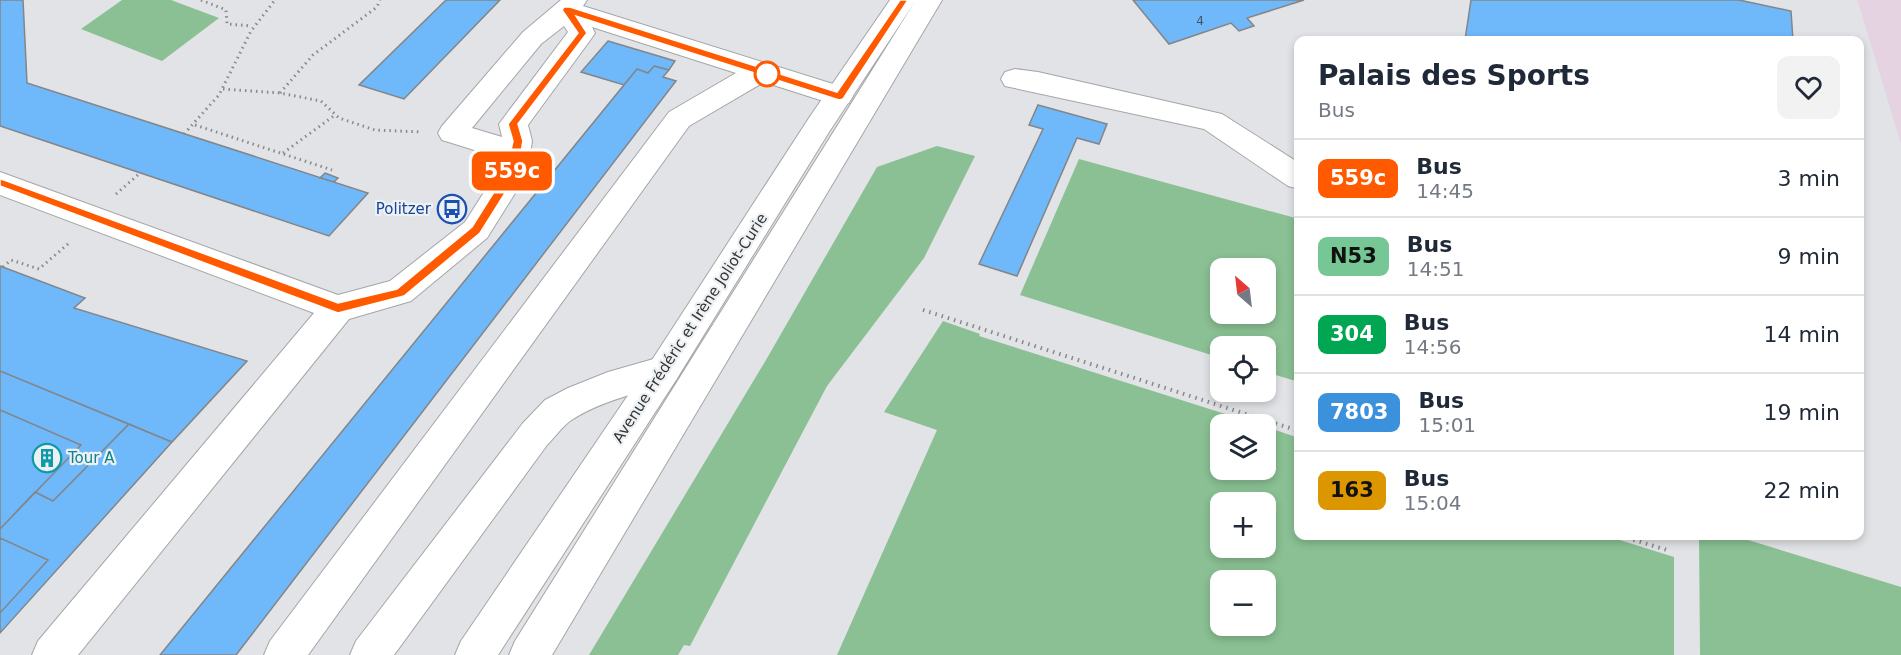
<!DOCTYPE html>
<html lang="fr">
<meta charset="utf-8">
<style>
body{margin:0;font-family:"DejaVu Sans",sans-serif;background:#f2f2f3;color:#1f2937;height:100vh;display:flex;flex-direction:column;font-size:22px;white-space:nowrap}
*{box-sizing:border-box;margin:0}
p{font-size:20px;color:#747a83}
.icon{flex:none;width:33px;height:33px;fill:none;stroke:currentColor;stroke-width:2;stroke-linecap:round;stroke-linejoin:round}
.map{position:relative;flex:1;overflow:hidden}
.side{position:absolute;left:1294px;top:36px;width:570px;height:504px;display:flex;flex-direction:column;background:#fff;border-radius:12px;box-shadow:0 3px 9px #0003}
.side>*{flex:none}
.badge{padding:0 12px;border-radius:9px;font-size:21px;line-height:39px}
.needle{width:39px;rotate:332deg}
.tools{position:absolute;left:1210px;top:258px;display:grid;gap:12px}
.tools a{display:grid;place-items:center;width:66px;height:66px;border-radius:12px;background:#fff;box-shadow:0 3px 9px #0003;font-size:30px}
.map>.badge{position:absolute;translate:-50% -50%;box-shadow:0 0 0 3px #fff}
.round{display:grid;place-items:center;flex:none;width:63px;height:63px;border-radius:12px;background:#f2f2f3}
.summary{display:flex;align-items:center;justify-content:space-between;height:102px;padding:0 24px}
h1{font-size:28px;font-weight:700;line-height:45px}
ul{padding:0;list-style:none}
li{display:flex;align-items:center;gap:18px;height:78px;padding:0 24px;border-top:2px solid #e0e1e3}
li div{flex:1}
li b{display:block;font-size:22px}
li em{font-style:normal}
li .badge{min-width:66px;font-weight:700;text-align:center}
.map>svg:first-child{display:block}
.commercial{fill:#e6d3e2}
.green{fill:#8ac093;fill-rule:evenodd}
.building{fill:#6fb8fa;stroke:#838587;stroke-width:1.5}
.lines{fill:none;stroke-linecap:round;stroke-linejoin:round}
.minor-casing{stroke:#a4a6a8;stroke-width:2}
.major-casing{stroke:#a4a6a8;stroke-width:2}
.path-far1{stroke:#88898b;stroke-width:3;stroke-dasharray:1.5 4;stroke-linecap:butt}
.path{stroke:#88898b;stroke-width:4;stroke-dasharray:1.5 5;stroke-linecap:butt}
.minor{fill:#fff;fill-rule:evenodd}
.major{fill:#fff;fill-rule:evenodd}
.line{fill:#ff5a00;stroke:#fff;stroke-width:1.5}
.stop-dot{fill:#fff;stroke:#ff5a00;stroke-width:3}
.labels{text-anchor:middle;stroke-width:4.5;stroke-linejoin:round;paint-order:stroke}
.number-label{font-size:12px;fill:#425566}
.transit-label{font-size:15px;fill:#164399;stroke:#eef1f3;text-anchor:end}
.street-label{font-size:15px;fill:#333435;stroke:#eef1f3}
.culture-label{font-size:15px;fill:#0d838f;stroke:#eef1f3;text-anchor:start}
</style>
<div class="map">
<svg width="1901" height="655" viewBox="0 0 1901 655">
<rect width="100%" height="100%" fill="#e1e3e6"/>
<path class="commercial" d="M1857 0H1901V144L1858 2Z"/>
<path class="green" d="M122 0H171L219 18 162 61 81 29Z
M937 146 975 156 924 258 827 386 690 646 684 645 678 655H589L766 360 877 167Z
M1079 159 1299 219V382L1266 372V346H1221V358L1020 295ZM1221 268H1266V314H1221Z
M943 321 980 334 979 336 1257 424H1221V470H1266V427L1299 438V536H1607L1674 557V655H837L937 430 884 412ZM1266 502V548H1221V502ZM1266 580V626H1221V580Z
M1699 536H1735L1901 587V655H1700Z"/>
<path class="building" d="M0 0H23L27 83 368 193 329 236 0 126Z
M446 0H500L404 99 359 85Z
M1133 0H1304L1247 18 1254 26 1239 31 1231 23 1169 44Z
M1471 0H1739L1791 11 1793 40H1465Z
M608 41 675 61 669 70 654 66 648 73 637 69 624 85 581 72Z
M654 66 669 70 663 77 676 81 236 655H160L637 69 648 73Z
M1038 105 1107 124 1099 144 1077 138 1017 276 979 264 1043 129 1029 125Z
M325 173 338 178 334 182 320 178Z
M0 266 85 298 74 308 247 361 172 442 0 371Z
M0 371 129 424 53 501 35 492 0 529Z
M0 410 81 445 0 529Z
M129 424 172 442 0 633V613L48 560 0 538V529L35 492 53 501Z
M0 538 48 560 0 613Z"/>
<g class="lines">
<g class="minor-casing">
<path id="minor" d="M561 0H587L583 6 849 89 853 96 849 103 839 106 764 82 689 126 308 655H264L270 641 669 112 736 73 592 27 595 33 591 39 528 125 532 141 527 174 487 238 411 301 349 319 78 655H32L38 641 314 313 0 195V172L338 295 390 281 465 222 497 172 500 158 442 140 438 133 442 126 523 32ZM564 26 568 32 499 124 502 137 472 128 541 44Z
M1015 69 1038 72 1222 114 1299 163V189L1288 186 1204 129 1005 86 1001 79 1005 72Z
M664 356 676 360 681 370 676 380C641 393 601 400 570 421 562 427 555 437 547 445L394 655H350L356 641 523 423 545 400 568 388 608 372Z"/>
</g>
<g class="major-casing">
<path id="major" d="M890 0H916L829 132 676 380 498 655H455L461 641 652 360 809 118Z
M916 0H942L552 655H509L515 641Z"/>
</g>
<path class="path-far1" d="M201 0 226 10 227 24 252 26
M223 89 280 93 321 101 339 118 375 130 422 132
M280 93 313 55 377 7 380 0
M195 125 332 170
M184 134 219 95 251 31 275 0
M283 153 335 115
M116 194 140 173
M3 267 11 260 39 269 69 243"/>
<path class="path" d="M923 310 1299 431
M1621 536 1667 550"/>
<use href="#minor" class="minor"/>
<use href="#major" class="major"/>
</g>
<path class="line" d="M900 0H908L843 99 839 100 576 16 587 33 518 124 523 141 517 174 480 233 404 296 338 313 0 186V179L4 180 338 303 397 289 472 227 506 173 513 141 508 124 578 33 562 10 564 7H570L837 92Z"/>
<defs>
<g id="bus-ring" transform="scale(1.5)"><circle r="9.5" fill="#eef1f3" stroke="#1a4fb4" stroke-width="1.5"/><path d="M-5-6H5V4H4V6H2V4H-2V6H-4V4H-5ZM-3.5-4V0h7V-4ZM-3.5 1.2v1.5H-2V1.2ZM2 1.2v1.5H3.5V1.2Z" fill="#1a4fb4"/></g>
<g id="building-ring" transform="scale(1.5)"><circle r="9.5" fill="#eef1f3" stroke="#0f9aa8" stroke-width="1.5"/><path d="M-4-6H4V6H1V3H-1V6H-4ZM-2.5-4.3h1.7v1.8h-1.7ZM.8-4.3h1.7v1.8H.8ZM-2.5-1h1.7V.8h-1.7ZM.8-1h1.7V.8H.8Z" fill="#0f9aa8"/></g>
</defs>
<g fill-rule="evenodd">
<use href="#bus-ring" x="452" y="209"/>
<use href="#building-ring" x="47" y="458"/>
</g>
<circle class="stop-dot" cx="767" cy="74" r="12"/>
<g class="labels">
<g class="number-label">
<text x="1200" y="25">4</text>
</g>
<g class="transit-label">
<text x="431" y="214">Politzer</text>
</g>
<g class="street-label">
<text transform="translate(690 328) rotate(-57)" y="5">Avenue Frédéric et Irène Joliot-Curie</text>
</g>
<g class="culture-label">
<text x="68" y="463">Tour A</text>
</g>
</g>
</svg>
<div class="tools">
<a><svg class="needle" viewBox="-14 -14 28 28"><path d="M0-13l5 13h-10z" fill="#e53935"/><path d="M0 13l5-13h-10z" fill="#747a83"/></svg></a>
<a><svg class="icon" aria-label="locate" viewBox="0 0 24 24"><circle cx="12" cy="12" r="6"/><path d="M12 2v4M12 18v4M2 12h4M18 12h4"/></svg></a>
<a><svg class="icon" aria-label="layers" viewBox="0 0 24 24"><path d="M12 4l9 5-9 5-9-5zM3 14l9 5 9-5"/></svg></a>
<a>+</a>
<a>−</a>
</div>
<b class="badge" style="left:512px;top:171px;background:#ff5a00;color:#fff">559c</b>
<section class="side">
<div class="summary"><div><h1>Palais des Sports</h1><p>Bus</p></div><a class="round"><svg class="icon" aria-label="heart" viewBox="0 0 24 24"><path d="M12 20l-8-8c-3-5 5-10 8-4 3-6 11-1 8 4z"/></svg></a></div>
<ul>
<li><span class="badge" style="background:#ff5a00;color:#fff">559c</span><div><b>Bus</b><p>14:45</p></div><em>3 min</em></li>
<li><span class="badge" style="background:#77c695;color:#111">N53</span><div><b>Bus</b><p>14:51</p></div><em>9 min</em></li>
<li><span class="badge" style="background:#00a651;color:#fff">304</span><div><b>Bus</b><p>14:56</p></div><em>14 min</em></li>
<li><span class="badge" style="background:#3c91dc;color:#fff">7803</span><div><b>Bus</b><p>15:01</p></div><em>19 min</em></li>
<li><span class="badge" style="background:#dc9600;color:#111">163</span><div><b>Bus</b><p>15:04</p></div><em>22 min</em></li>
</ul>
</section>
</div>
